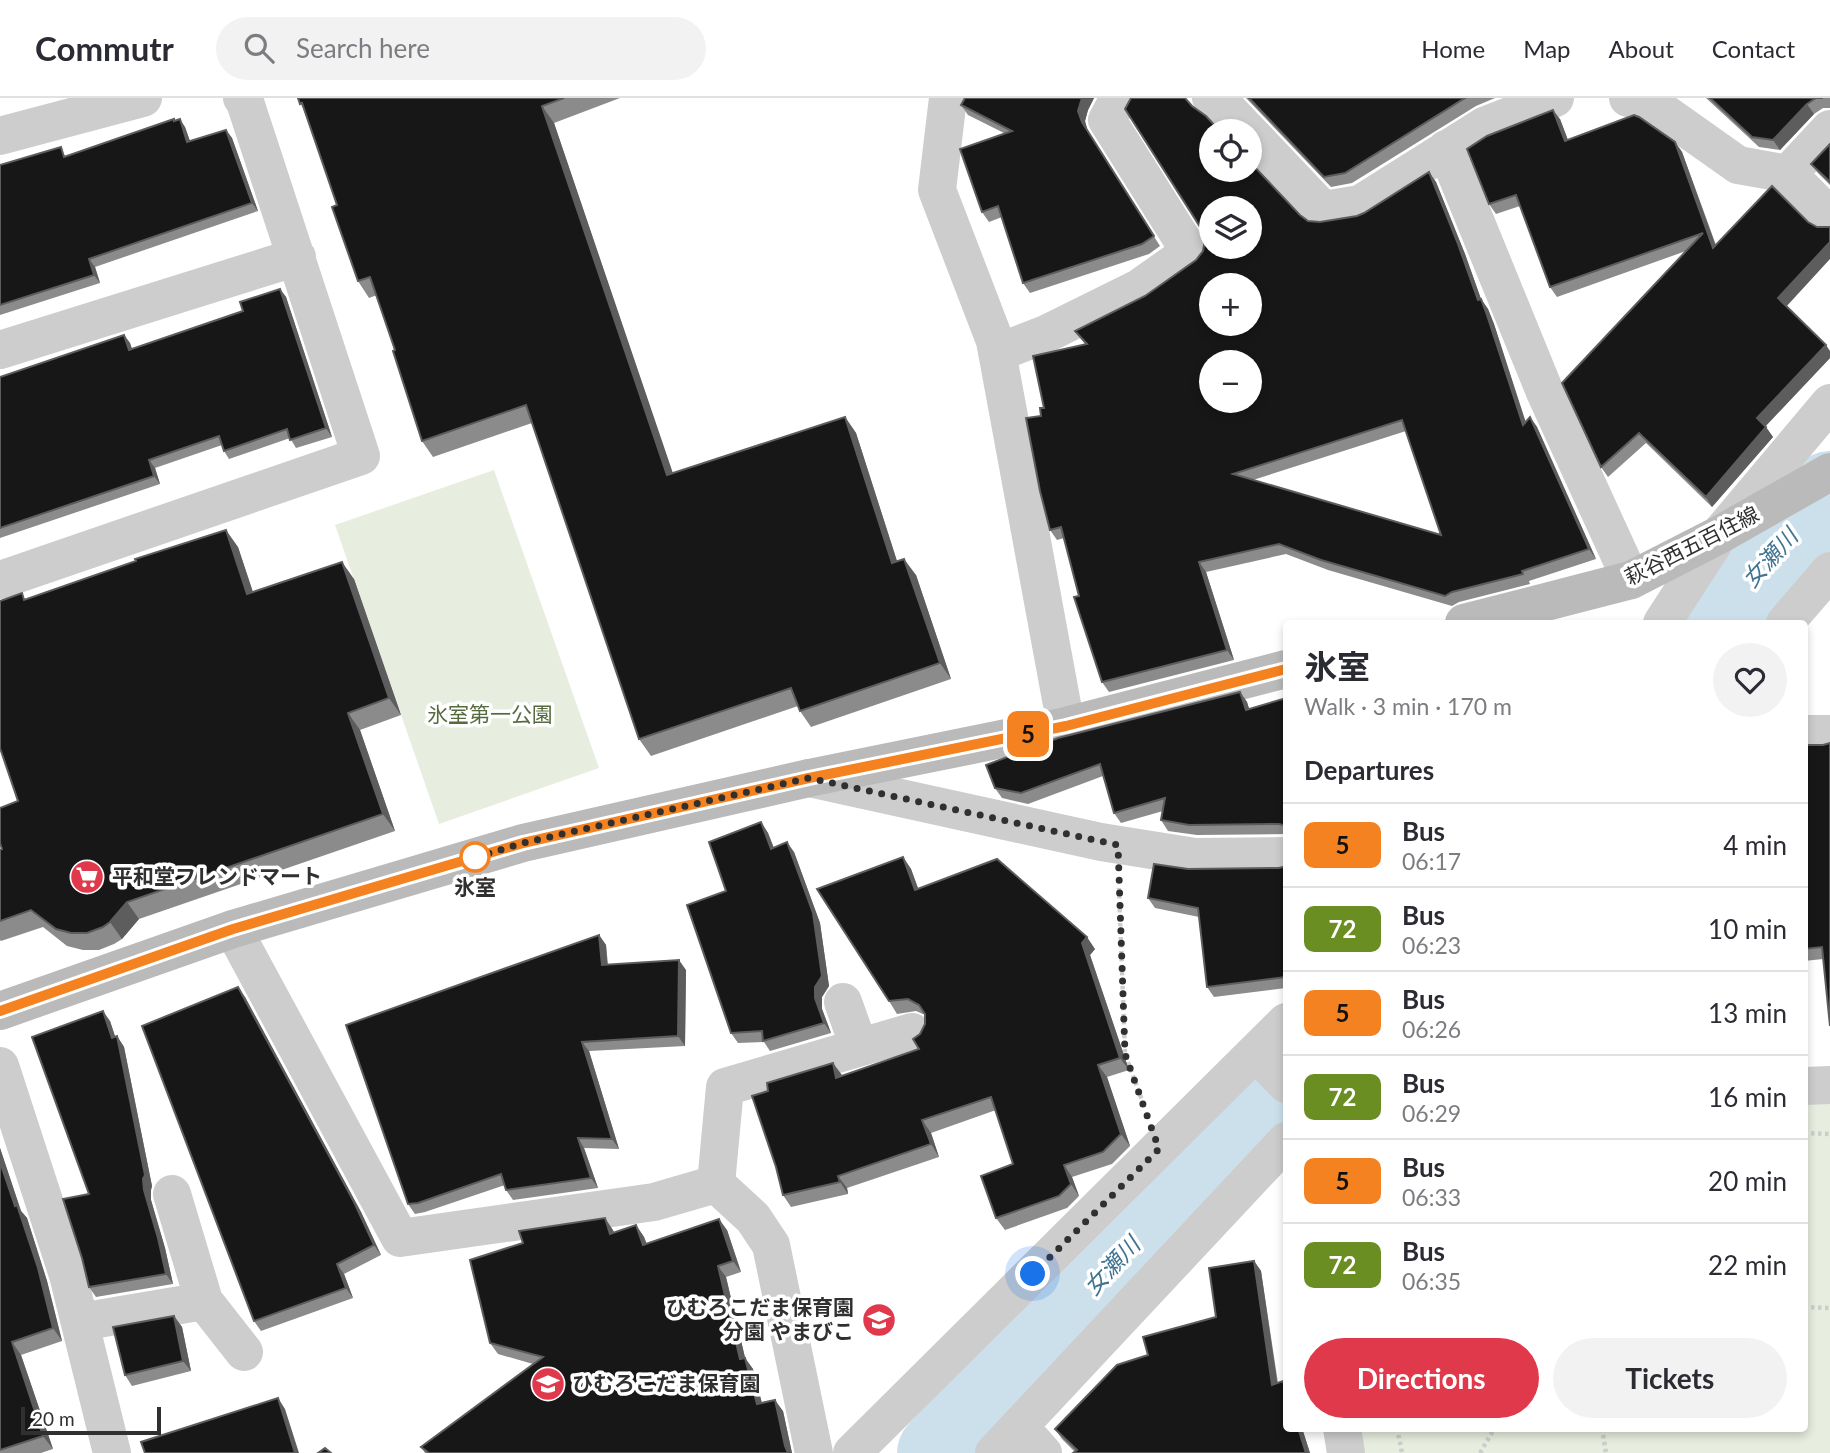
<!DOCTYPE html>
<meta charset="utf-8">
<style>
body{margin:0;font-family:Lato,"Noto Sans JP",sans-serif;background:#f2f2f3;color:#2b2b33;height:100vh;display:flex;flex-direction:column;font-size:26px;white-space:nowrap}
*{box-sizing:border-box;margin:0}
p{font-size:23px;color:#7c7c81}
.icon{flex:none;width:38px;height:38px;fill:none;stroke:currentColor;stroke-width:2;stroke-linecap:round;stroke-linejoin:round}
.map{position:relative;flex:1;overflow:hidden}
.drawer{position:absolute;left:1283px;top:522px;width:525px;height:812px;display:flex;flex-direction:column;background:#fff;border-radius:7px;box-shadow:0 4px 10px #0003}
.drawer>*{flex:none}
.badge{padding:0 14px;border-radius:10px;font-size:24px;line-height:46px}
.tools{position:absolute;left:1199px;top:21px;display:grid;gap:14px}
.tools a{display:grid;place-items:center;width:63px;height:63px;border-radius:50%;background:#fff;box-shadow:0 4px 10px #0003;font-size:35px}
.scale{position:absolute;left:21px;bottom:18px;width:140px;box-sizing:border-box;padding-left:7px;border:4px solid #303030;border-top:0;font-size:19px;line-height:24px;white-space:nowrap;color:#303030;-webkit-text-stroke:5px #fff;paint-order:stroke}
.you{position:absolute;width:35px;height:35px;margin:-18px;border:5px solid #fff;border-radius:50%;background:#1a73e8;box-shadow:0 0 0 10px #1a73e833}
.map>.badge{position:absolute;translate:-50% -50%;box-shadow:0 0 0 4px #fff}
h2{padding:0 21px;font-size:26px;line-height:63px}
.round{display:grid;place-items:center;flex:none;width:74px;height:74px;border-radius:37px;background:#f2f2f3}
.summary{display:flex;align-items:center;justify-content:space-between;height:119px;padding:0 21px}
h1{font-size:33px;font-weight:700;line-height:52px}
.action{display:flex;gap:14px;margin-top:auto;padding:14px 21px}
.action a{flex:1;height:80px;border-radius:42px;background:#e0394b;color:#fff;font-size:28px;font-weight:700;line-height:80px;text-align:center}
.action a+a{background:#f2f2f3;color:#2b2b33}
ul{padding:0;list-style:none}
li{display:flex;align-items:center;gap:21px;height:84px;padding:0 21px;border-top:2px solid #e1e1e2}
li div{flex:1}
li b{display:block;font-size:26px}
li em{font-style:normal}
li .badge{min-width:77px;font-weight:700;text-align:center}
header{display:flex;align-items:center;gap:42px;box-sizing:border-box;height:98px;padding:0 35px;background:#fff;border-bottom:2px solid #e1e1e2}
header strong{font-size:33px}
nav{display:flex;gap:38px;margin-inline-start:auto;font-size:24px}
.search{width:490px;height:63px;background:#f2f2f3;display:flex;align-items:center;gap:18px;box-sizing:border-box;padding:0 24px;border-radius:38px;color:#7c7c81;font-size:26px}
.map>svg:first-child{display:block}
.green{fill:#e7eddf}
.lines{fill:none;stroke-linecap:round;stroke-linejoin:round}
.river{stroke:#cce0ec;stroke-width:84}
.path{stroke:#cdcdcd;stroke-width:4.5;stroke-dasharray:3.5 3.5;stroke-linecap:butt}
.street{stroke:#cdcdcd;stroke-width:38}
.secondary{stroke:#bababa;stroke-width:38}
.wall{fill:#8b8b8b;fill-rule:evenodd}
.shaded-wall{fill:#5d5d5d}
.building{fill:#171717;stroke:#5d5d5d;stroke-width:2;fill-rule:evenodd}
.line-casing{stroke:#fff;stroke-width:16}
.line{stroke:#f58220;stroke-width:10}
.walk{stroke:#303030;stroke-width:7;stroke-dasharray:0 12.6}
.stop-dot{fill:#fff;stroke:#f58220;stroke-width:3.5}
.labels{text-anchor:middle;stroke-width:7;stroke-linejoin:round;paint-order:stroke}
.street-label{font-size:21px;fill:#303030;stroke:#fff}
.park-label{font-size:21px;fill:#556b3e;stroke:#fff}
.poi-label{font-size:21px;font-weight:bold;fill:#303030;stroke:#fff;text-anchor:start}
.stop-label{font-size:21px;font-weight:bold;fill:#303030;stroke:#fff}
.water-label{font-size:23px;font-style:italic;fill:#407491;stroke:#fff}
</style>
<header>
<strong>Commutr</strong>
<div class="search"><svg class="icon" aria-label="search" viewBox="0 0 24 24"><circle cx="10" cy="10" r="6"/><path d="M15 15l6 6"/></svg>Search here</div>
<nav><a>Home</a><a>Map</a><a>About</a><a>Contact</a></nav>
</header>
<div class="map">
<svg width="1830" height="1355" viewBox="0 0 1830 1355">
<rect width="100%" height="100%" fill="#fff"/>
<path class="green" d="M494 372 599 670 439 726 335 427Z
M1830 994V1355H1365L1360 1330H1804V995Z"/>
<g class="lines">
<path class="river" d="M1711 525 1830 395
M939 1355 1286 981"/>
<path class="path" d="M1119 790 1125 956 1143 1005
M1804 1035 1830 1036
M1804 1209 1830 1210
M1397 1330 1402 1355
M1602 1330 1606 1355
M1480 1355 1493 1333 1498 1330"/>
<path class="street" d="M948 0 937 92 995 243 1066 628
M1211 0 1227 11 1248 33
M1628 0 1656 9 1738 67 1788 76 1830 118
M1250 35 1323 112 1360 106 1484 28 1555 0
M0 38 143 0
M1446 51 1545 294 1631 482
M1788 76 1830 31
M0 252 297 159
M997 255 1046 236 1139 190 1190 154 1107 22 1119 0
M0 482 361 358 244 1 242 0
M1662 525 1719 437 1830 305
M1785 525 1830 473
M1804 636H1830
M809 680 1101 744 1195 759 1286 758
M233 831 400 1140 654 1104 716 1086 753 1120 771 1147 814 1355
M843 904 859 949
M1256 955 1286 986
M0 968 68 1177 112 1355
M1804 988 1830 987
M716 1086 725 989 912 934
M204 1203 244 1254
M80 1224 204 1203 172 1096
M1019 1328 1043 1355
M1342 1330 1346 1355
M852 1355 1286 924
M994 1355 1286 1043"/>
<path class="secondary" d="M1464 525 1631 482 1719 437 1830 374
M0 913 233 831 523 745 809 680 1066 628 1286 571"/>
</g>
<path class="wall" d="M298 0H620L554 25 672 375 845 319 856 335 897 463 916 477 951 581 811 629 800 613 798 608 651 658 639 641 532 325 433 359 422 343 395 252 377 197 369 200 358 183 337 107 303 10Z
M965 0H1094L1088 12 1085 23 1088 34 1160 148 1149 156 1030 195 1023 185 1002 119 989 124 982 114 1004 35 968 17 961 7Z
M1246 0H1495L1476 8 1352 85 1331 89Z
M1706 0H1830V10H1823L1814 16 1780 52 1759 49Z
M1191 8 1300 117 1308 123 1320 124 1357 118 1364 115 1429 74 1436 84 1465 156 1481 201 1488 211 1494 226 1525 324 1530 319 1537 329 1596 461 1529 483 1530 486 1459 504 1452 508 1328 472 1286 456 1206 474 1234 562 1109 594 1102 584 1064 440 1057 442 1050 432 1041 318 1044 310 1085 246 1075 233 1145 198 1196 162 1203 153 1205 142ZM1406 333 1441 437 1253 382Z
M1560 21 1568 42 1675 44 1682 54 1716 147 1808 124 1817 129 1786 208 1830 260 1765 328 1773 339 1712 409 1646 345 1608 379 1601 369 1686 153 1557 199 1550 189 1520 108 1496 116 1489 106Z
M175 22 185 29 190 43 226 32 232 40 258 113 95 169 100 185 0 217V67L67 58Z
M1830 46V87L1818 75 1811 66Z
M280 191 286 199 332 339 296 350 290 340 229 361 224 353 222 347 155 370 160 386 0 440V279L124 237 130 245 132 251 243 213Z
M238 449 253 494 354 481 401 617 360 632 395 733 139 821 122 841 114 846 99 852H83L67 848 43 829 1 843 0 842V752L2 751 18 703 26 501Z
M1240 594 1247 604 1249 611 1286 600V736L1197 737 1168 733 1161 722 1163 713 1121 725 1114 715 1103 678 1028 706 1002 700 995 690Z
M1804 647H1823V861L1804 863Z
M761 724 768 735 774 750 794 754 820 825 829 888 822 899V911L831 935 770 953 764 944 738 945 731 935 726 793Z
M903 759 911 771 918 790 1095 851 1090 857 1129 972 1107 979 1130 1048 1112 1066 1072 1079 1079 1098 1067 1110 1005 1132 996 1120 1013 1066 996 1012 931 1035 939 1059 847 1090 848 1096 791 1109 783 1097 842 978 919 951 920 936 925 926V917L916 913 897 916 889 903Z
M1286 768V890L1214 899 1207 889 1199 819 1155 810 1148 800 1188 771 1279 770Z
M599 837 606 847 608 866 686 872 685 948 589 953 619 1051 584 1050 598 1090 513 1102 506 1092 505 1087 425 1114 415 1116 408 1106Z
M245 899 361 1114 381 1157 344 1176 353 1200 261 1233 254 1223Z
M110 923 115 939 117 938 124 949 152 1088 151 1092V1102L165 1150 173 1186 96 1199 89 1189V1096Z
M0 1050 21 1113 27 1120 47 1183 62 1243 21 1257 53 1351 41 1355H0Z
M636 1127 644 1139 647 1146 727 1132 741 1174 726 1179 745 1260 753 1271 762 1305 783 1313 792 1355H425L421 1349 533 1266 498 1256 490 1245 613 1132 614 1135Z
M1254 1163 1261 1173 1278 1285 1286 1330H1302L1310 1355 1075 1354 1062 1341 1055 1331 1148 1257 1216 1219Z
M174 1218 182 1229 191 1273 132 1288 125 1277Z"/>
<path class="shaded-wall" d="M1082 0H1094L1088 12 1085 23 1088 34 1160 148 1082 24 1078 13Z
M1807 6 1814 16 1780 52 1773 42Z
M542 8 554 25 679 393 667 377Z
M1553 12 1560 21 1572 53 1565 43Z
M180 21 185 29 193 52 187 44Z
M226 32 232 40 258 113 252 105Z
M1675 44 1682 54 1720 160 1713 150Z
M1429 74 1436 84 1465 156 1481 201 1488 211 1494 226 1530 337 1523 327 1478 202Z
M1830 144V161L1785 210 1778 200Z
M89 161 95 169 100 185 94 177Z
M280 191 286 199 332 339 326 330Z
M124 237 130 245 135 260 129 252Z
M1826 247 1830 253V260L1764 330 1757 320Z
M845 319 856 335 903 482 892 465Z
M1530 319 1537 329 1596 461 1589 451Z
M1766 329 1773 339 1712 409 1706 399Z
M149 362 155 370 160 386 154 378Z
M226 432 238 449 259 513 247 496Z
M904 461 916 477 951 581 940 565Z
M342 464 354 481 401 617 389 600Z
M1199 464 1206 474 1234 562 1227 552Z
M1240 594 1247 604 1253 623 1246 612Z
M348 615 360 632 395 733 383 716Z
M761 724 768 735 778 761 771 751Z
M787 744 794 754 820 825 829 888 822 899V911L831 935 824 925 815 900Z
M903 759 911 771 923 804 915 792Z
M127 804 139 821 122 841 110 824Z
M599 837 606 847 608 877 602 867Z
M1087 839 1095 851 1090 857 1129 972 1120 960 1082 845Z
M679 862 686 872 685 948 678 938Z
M238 889 245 899 361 1114 381 1157 374 1147Z
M103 913 110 923 118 947 117 938 124 949 152 1088 151 1092V1102L165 1150 173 1186 166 1176 144 1092 112 940Z
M582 944 589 953 619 1051 612 1041Z
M833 965 842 977 836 980Z
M1098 967 1107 979 1130 1048 1121 1036Z
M922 1022 931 1035 939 1059 931 1046Z
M578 1040 584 1050 598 1090 591 1080Z
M0 1050 21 1113 27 1120 47 1183 62 1243 53 1230 15 1108 0 1064Z
M1064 1067 1072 1079 1079 1098 1071 1086Z
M838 1078 847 1090 848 1096 840 1084Z
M605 1120 613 1132 618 1147 610 1136Z
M719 1121 727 1132 741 1174 733 1163Z
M636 1127 644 1139 651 1159 643 1147Z
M1254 1163 1261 1173 1279 1297 1272 1287Z
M337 1166 344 1176 353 1200 346 1190Z
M718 1168 726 1179 748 1272 740 1261Z
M174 1218 182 1229 191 1273 183 1263Z
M12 1244 21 1257 53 1351 43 1338Z
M745 1260 753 1271 765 1317 757 1306Z
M278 1300 285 1311 299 1355H295Z
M775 1302 783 1313 792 1355H788L785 1348Z
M1298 1330H1302L1310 1355H1306Z"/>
<path class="building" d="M298 0H564L542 8 667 377 845 319 892 465 904 461 940 565 800 613 791 590 639 641 526 307 422 343 393 253 395 252 370 179 358 183 332 109 337 107 302 5 300 6Z
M965 0H1082L1078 13 1082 24 1154 138 1142 146 1023 185 998 108 982 114 960 51 1012 33 961 7Z
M1131 0H1185L1192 8 1206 18 1220 33H1211V72H1250V64L1300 117 1308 123 1320 124 1357 118 1364 115 1429 74 1458 146 1478 202 1481 201 1487 217 1523 327 1530 319 1589 451 1522 473 1523 476 1452 494 1445 498 1321 462 1279 446 1199 464 1227 552 1102 584 1074 499 1079 498 1061 429 1050 432 1040 393 1026 320 1041 318 1040 310H1044L1033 258 1087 246 1075 233 1145 198 1196 162 1203 153 1205 142 1202 132 1125 11ZM1211 110H1250V149H1211ZM1211 187H1250V226H1211ZM1211 264H1250V303H1211ZM1402 322 1441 437 1233 376Z
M1249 0H1465L1345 75 1324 79Z
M1710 0H1823H1816L1807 6 1773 42 1752 39Z
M1553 12 1565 43 1634 17 1639 19 1675 44 1713 150 1772 88 1808 124 1817 129H1830V144L1778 200 1826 247 1757 320 1766 329 1706 399 1639 335 1601 369 1562 285 1703 135 1550 189 1516 97 1489 106 1467 51 1487 38Z
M174 21V23L180 21 187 44 226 32 252 105 89 161 94 177 0 207V67L61 49 64 59Z
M1830 46V84L1811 66Z
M280 191 326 330 290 342 287 331 224 353 219 338 149 362 154 378 0 430V279L124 237 129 252 243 213 240 204Z
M226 432 247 496 342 464 389 600 348 615 383 716 127 804 110 824 103 829 87 835H71L56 831 31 812 0 823V752L2 751 0 745V710L18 703 0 650V503L22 495 24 502 136 463 135 461Z
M1240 594 1246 612 1286 600V728L1279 726 1189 727 1161 722 1165 700 1114 715 1100 666 1021 695 995 690 986 667 1058 640Z
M1830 645V928L1822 849 1804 851V647H1823Z
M761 724 771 751 787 744 813 815 822 878 815 889V900L824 925 763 943 762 933 731 935 687 807 726 793 709 744Z
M903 759 915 792 997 761 1087 839 1082 845 1120 960 1098 967 1121 1036 1103 1054 1064 1067 1071 1086 1059 1098 996 1120 981 1078 1013 1066 991 999 922 1022 931 1046 838 1078 840 1084 783 1097 776 1069 752 998 768 993 767 985 833 965 836 980 919 951 913 941 920 936 925 926V916L919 907 908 901 889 903 817 791Z
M1154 766 1188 771 1279 770 1286 768V879L1207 889 1198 810 1148 800Z
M599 837 602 867 679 862 678 938 582 944 612 1041 578 1040 591 1080 506 1092 501 1076 418 1105 408 1106 346 927Z
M238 889 354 1104 374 1147 337 1166 346 1190 254 1223 142 928Z
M103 913 112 940 117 938 145 1077 143 1081 144 1092 158 1140 166 1176 89 1189 82 1160 63 1101 89 1096 32 939Z
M0 1064 15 1108 17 1107 38 1170 53 1230 12 1244 43 1338 0 1352Z
M605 1120 610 1136 636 1127 643 1147 719 1121 733 1163 718 1168 740 1261 745 1260 757 1306 775 1302 785 1348 788 1355H429L421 1349 543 1259 490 1245 470 1162 523 1145 519 1133Z
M1254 1163 1272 1287 1283 1283 1286 1293V1330H1298L1306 1355H1073L1077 1352 1055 1331 1117 1267 1148 1257 1143 1239 1216 1219 1209 1170Z
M174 1218 183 1263 125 1277 113 1229Z
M278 1300 295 1355H145L141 1344Z
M325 1350 331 1355H318Z"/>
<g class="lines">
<g class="line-casing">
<path id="line" d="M0 913 233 831 523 745 809 680 1066 628 1286 571"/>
</g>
<use href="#line" class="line"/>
<path class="walk" d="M475 759 470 761 523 745 809 680 1118 747 1125 956 1159 1051 1033 1176"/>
</g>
<defs>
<g id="supermarket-disc" transform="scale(1.75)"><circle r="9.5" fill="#e0394b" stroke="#fff"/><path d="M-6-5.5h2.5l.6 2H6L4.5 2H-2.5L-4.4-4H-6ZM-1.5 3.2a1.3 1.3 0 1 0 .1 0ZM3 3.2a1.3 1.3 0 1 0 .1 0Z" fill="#fff"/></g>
<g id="school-disc" transform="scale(1.75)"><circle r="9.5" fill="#e0394b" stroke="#fff"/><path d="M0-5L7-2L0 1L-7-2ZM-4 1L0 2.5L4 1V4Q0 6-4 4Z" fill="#fff"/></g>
</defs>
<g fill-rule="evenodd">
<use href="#supermarket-disc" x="87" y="779"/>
<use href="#school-disc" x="879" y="1222"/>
<use href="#school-disc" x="548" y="1286"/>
</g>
<circle class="stop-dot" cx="475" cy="759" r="14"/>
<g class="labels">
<g class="street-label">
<text transform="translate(1692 448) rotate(-27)" y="7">萩谷西五百住線</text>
</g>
<g class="park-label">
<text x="490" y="624">氷室第一公園</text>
</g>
<g class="poi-label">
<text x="112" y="786">平和堂フレンドマート</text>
<text x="854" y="1217" text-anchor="end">ひむろこだま保育園<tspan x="854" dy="24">分園 やまびこ</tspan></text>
<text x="572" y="1293">ひむろこだま保育園</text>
</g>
<g class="stop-label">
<text x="475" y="797">氷室</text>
</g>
<g class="water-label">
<text transform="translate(1770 460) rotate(-48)" y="8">女瀬川</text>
<text transform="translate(1112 1168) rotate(-47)" y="8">女瀬川</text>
</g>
</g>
</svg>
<div class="tools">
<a><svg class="icon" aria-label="locate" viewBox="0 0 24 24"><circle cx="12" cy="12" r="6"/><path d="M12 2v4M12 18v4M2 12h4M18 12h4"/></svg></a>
<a><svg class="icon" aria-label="layers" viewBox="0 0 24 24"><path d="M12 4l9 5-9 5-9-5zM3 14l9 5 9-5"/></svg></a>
<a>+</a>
<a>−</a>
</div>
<div class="scale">20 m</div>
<div class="you" style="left:1033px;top:1176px"></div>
<b class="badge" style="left:1028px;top:636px;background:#f58220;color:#111">5</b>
<section class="drawer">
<div class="summary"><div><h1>氷室</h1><p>Walk · 3 min · 170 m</p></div><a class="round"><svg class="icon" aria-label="heart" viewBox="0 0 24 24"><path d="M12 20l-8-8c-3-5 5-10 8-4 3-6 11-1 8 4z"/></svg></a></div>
<h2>Departures</h2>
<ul>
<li><span class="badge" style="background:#f58220;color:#111">5</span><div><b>Bus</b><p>06:17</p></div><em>4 min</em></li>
<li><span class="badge" style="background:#6b8e23;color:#fff">72</span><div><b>Bus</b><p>06:23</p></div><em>10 min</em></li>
<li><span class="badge" style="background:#f58220;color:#111">5</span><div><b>Bus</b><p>06:26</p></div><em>13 min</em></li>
<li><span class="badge" style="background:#6b8e23;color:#fff">72</span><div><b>Bus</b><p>06:29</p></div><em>16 min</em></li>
<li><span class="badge" style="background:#f58220;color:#111">5</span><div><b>Bus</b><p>06:33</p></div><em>20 min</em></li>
<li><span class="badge" style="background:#6b8e23;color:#fff">72</span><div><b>Bus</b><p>06:35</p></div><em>22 min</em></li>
</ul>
<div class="action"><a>Directions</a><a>Tickets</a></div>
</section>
</div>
